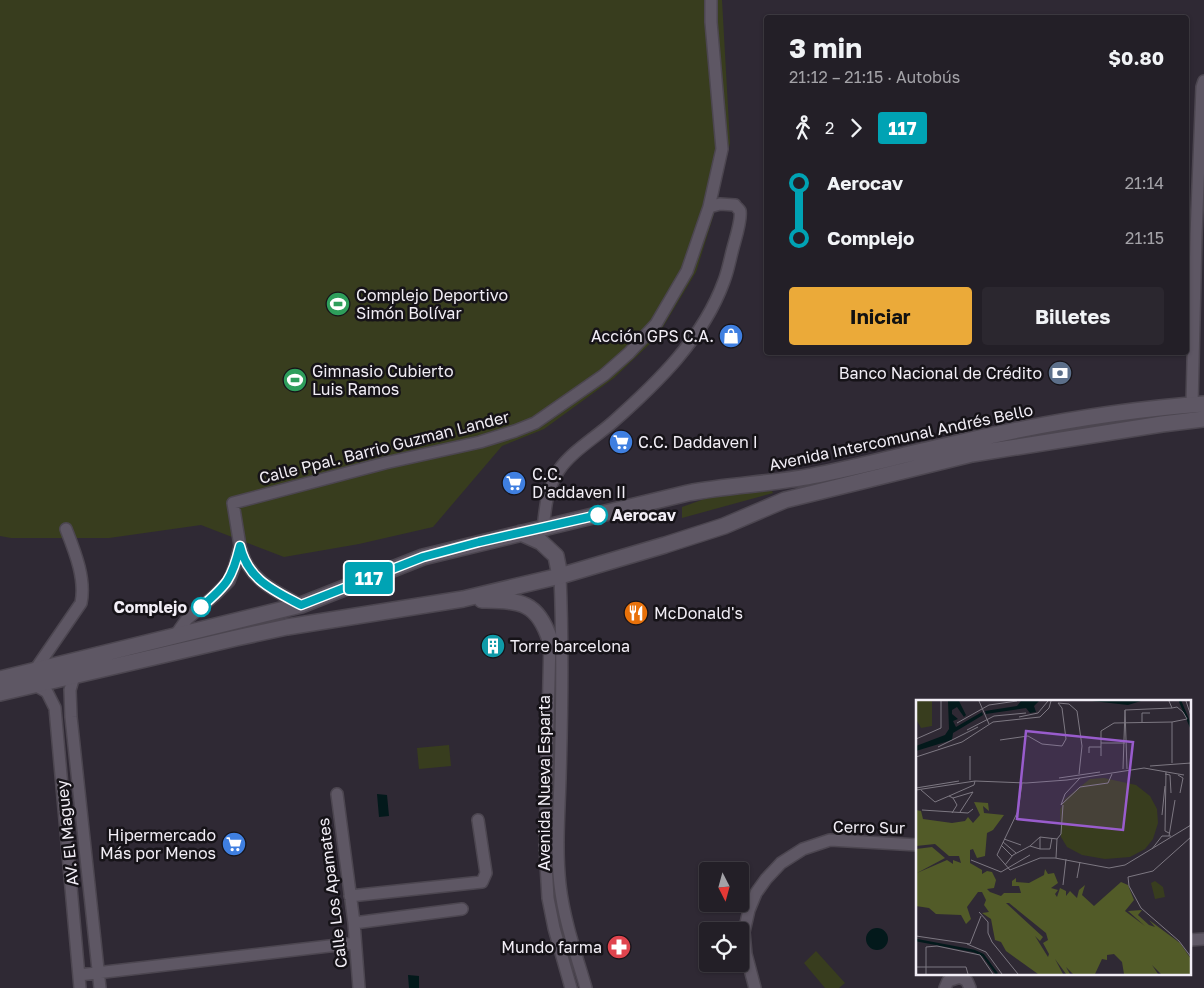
<!DOCTYPE html>
<html lang="es">
<meta charset="utf-8">
<style>
body{margin:0;font-family:"Golos Text",sans-serif;background:#2b272f;color:#f1f3f6;height:100vh;display:flex;flex-direction:column;font-size:19px;white-space:nowrap}
*{box-sizing:border-box;margin:0}
p{font-size:16px;color:#a3a2a7}
.icon{flex:none;width:28px;height:28px;fill:none;stroke:currentColor;stroke-width:2;stroke-linecap:round;stroke-linejoin:round}
.map{position:relative;flex:1;overflow:hidden}
.details{position:absolute;left:764px;top:15px;width:425px;height:340px;display:flex;flex-direction:column;background:#231f27;border-radius:5px;box-shadow:0 1px 4px #0004,0 0 0 1px #403d44}
.details>*{flex:none}
.badge{padding:0 10px;border-radius:4px;font-size:18px;line-height:32px}
.needle{width:32px;rotate:174deg}
.controls{position:absolute;left:699px;top:862px;display:grid;gap:10px}
.controls a{display:grid;place-items:center;width:50px;height:50px;border-radius:5px;background:#231f27;box-shadow:0 1px 4px #0004,0 0 0 1px #403d44;font-size:25px}
.map>.badge{position:absolute;translate:-50% -50%;box-shadow:0 0 0 2px #fff}
.legs{display:flex;align-items:center;gap:8px;height:55px;padding:0 25px;font-size:16px}
.legs p{margin-inline-start:auto}
.overview{display:flex;align-items:center;justify-content:space-between;height:85px;padding:0 25px}
h1{font-size:28px;font-weight:700;line-height:38px}
.cta{display:flex;gap:10px;margin-top:auto;padding:10px 25px}
.cta a{flex:1;height:58px;border-radius:5px;background:#ebaa39;color:#111;font-size:20px;font-weight:700;line-height:58px;text-align:center}
.cta a+a{background:#2b272f;color:#f1f3f6}
ul{padding:0 25px;list-style:none}
li{display:flex;align-items:center;gap:18px;height:55px;font-size:19px}
li i{display:grid;place-items:center;width:8px;height:100%;margin:0 6px;background:currentColor}
li i::after{content:'';width:12px;height:12px;margin:-6px;border:4px solid;border-radius:50%;background:#231f27}
li p{margin-inline-start:auto}
li:first-child i{background:linear-gradient(#0000 50%,currentColor 0)}
li:last-child i{background:linear-gradient(currentColor 50%,#0000 0)}
.map>svg:first-child{display:block}
.green{fill:#383d1e}
.water{fill:#03191b}
.lines{fill:none;stroke-linecap:round;stroke-linejoin:round}
.street-casing{stroke:#4c4650;stroke-width:14}
.secondary-casing{stroke:#4c4650;stroke-width:18}
.street{stroke:#5e5764;stroke-width:11}
.secondary{stroke:#5e5764;stroke-width:15}
.line-1-casing{stroke:#fff;stroke-width:11}
.line-1{stroke:#00a3b4;stroke-width:8}
.stop-1-dot{fill:#fff;stroke:#00a3b4;stroke-width:2.5}
.labels{text-anchor:middle;stroke-width:5;stroke-linejoin:round;paint-order:stroke}
.poi-label{font-size:16px;fill:#f2eef6;stroke:#161318;text-anchor:start}
.street-label{font-size:16px;fill:#f2eef6;stroke:#161318}
.stop-label{font-size:16px;font-weight:bold;fill:#f2eef6;stroke:#161318;text-anchor:start}
.inset-river{fill:none;stroke:#03191b;stroke-width:2.5}
.inset-road{fill:none;stroke:#7d7882;stroke-width:1}
.view{fill:#995ccd;fill-opacity:0.15;stroke:#995ccd;stroke-width:2.5}
.inset-edge{fill:none;stroke:#f2eef6;stroke-width:2.5}
</style>
<div class="map">
<svg width="1204" height="988" viewBox="0 0 1204 988">
<rect width="100%" height="100%" fill="#2f2934"/>
<path class="green" d="M0 0H722L730 143 714 214 696 272 657 337 614 378 544 429 502 446 433 527 359 544 284 557 201 525 109 538H11L0 536Z
M770 487 773 493 682 518V507L721 493Z
M449 745 451 766 419 769 417 748Z
M816 951 845 983 839 988H825L804 963Z"/>
<path class="water" d="M377 794 387 795 389 816 379 817Z
M866 939a11 11 0 1 1 22 0a11 11 0 1 1-22 0Z
M408 975 419 976V988H409Z"/>
<g class="lines">
<g class="street-casing">
<path id="street" d="M709 207 722 149 711 22V0
M1192 405 1196 235 1202 87 1204 81
M241 549C248 579 275 591 301 605
M560 576C563 643 562 711 560 778 559 814 556 849 560 885 564 920 576 954 586 988
M175 636 187 619 214 596 229 581 235 565 240 546 233 503 385 463 480 442 515 431 535 423 604 375 629 353 656 324 687 271 709 207 720 204 735 205C736 207 739 209 740 211 742 219 735 240 733 248 730 259 728 271 724 281 703 339 657 383 613 422 596 437 571 452 559 470 546 489 546 506 543 528
M550 640 545 846 548 898 554 928 571 988
M35 670 81 603C86 579 75 552 66 529
M74 676 70 690 71 717 100 988
M35 685 47 692 55 708 80 988
M337 794 354 923 359 988
M350 896 482 882 486 873 478 820
M354 923 462 909
M1190 940 1204 939
M79 975 355 943
M755 988 746 954 744 932 749 910 756 893 766 879 781 863 803 849 830 840 918 845
M945 988 948 981 960 977 967 981 970 988"/>
</g>
<g class="secondary-casing">
<path id="secondary" d="M521 533 541 542 556 556 560 576
M482 600C519 601 537 600 550 640
M0 679 301 605 423 557 688 493C729 485 771 484 812 476 859 467 906 454 953 444 1035 425 1120 410 1204 404
M0 693 236 638 287 627 463 599 560 576 665 545 724 526 785 500 972 454 1162 424 1204 419"/>
</g>
<use href="#street" class="street"/>
<use href="#secondary" class="secondary"/>
</g>
<g class="lines">
<g class="line-1-casing">
<path id="line-1" d="M201 607C227 585 232 579 240 546 248 580 273 590 301 605L423 557 479 542 598 515"/>
</g>
<use href="#line-1" class="line-1"/>
</g>
<defs>
<g id="stadium-disc" transform="scale(1.25)"><circle r="9.5" fill="#2e9e5b" stroke="#161318"/><path d="M0-5a6.5 5 0 1 0 0 10a6.5 5 0 1 0 0-10ZM-3.5-1.8h7v3.6h-7Z" fill="#fff"/></g>
<g id="shop-disc" transform="scale(1.25)"><circle r="9.5" fill="#3f7fe0" stroke="#161318"/><path d="M-5-2.5h2.3a2.7 3.5 0 0 1 5.4 0H5L5.5 6h-11ZM-1.5-2.5h3a1.5 2.3 0 0 0-3 0Z" fill="#fff"/></g>
<g id="bank-disc" transform="scale(1.25)"><circle r="9.5" fill="#5c6f8a" stroke="#161318"/><path d="M-6-4H6V4H-6ZM0-2.3a2.3 2.3 0 1 0 0 4.6a2.3 2.3 0 1 0 0-4.6Z" fill="#fff"/></g>
<g id="supermarket-disc" transform="scale(1.25)"><circle r="9.5" fill="#3f7fe0" stroke="#161318"/><path d="M-6-5.5h2.5l.6 2H6L4.5 2H-2.5L-4.4-4H-6ZM-1.5 3.2a1.3 1.3 0 1 0 .1 0ZM3 3.2a1.3 1.3 0 1 0 .1 0Z" fill="#fff"/></g>
<g id="restaurant-disc" transform="scale(1.25)"><circle r="9.5" fill="#e8710a" stroke="#161318"/><path d="M-5-6h1v4h1v-4h1v4h1v-4h1v5L-1.5 .5V6h-2V.5L-5-1ZM5-6V6H3V1.5H1.5Q1.5-4 5-6Z" fill="#fff"/></g>
<g id="building-disc" transform="scale(1.25)"><circle r="9.5" fill="#0f9aa8" stroke="#161318"/><path d="M-4-6H4V6H1V3H-1V6H-4ZM-2.5-4.3h1.7v1.8h-1.7ZM.8-4.3h1.7v1.8H.8ZM-2.5-1h1.7V.8h-1.7ZM.8-1h1.7V.8H.8Z" fill="#fff"/></g>
<g id="pharmacy-disc" transform="scale(1.25)"><circle r="9.5" fill="#e0444e" stroke="#161318"/><path d="M-2-6h4v4h4v4h-4v4h-4v-4h-4v-4h4Z" fill="#fff"/></g>
</defs>
<g fill-rule="evenodd">
<use href="#stadium-disc" x="338" y="304"/>
<use href="#shop-disc" x="731" y="336"/>
<use href="#bank-disc" x="1060" y="373"/>
<use href="#stadium-disc" x="295" y="380"/>
<use href="#supermarket-disc" x="621" y="442"/>
<use href="#supermarket-disc" x="514" y="483"/>
<use href="#restaurant-disc" x="636" y="613"/>
<use href="#building-disc" x="493" y="646"/>
<use href="#supermarket-disc" x="234" y="844"/>
<use href="#pharmacy-disc" x="619" y="947"/>
</g>
<g class="stop-1-dot">
<circle cx="598" cy="515" r="9"/>
<circle cx="201" cy="607" r="9"/>
</g>
<g class="labels">
<g class="poi-label">
<text x="356" y="301">Complejo Deportivo<tspan x="356" dy="18">Simón Bolívar</tspan></text>
<text x="714" y="342" text-anchor="end">Acción GPS C.A.</text>
<text x="312" y="377">Gimnasio Cubierto<tspan x="312" dy="18">Luis Ramos</tspan></text>
<text x="1042" y="379" text-anchor="end">Banco Nacional de Crédito</text>
<text x="638" y="448">C.C. Daddaven I</text>
<text x="532" y="480">C.C.<tspan x="532" dy="18">D'addaven II</tspan></text>
<text x="654" y="619">McDonald's</text>
<text x="510" y="652">Torre barcelona</text>
<text x="216" y="841" text-anchor="end">Hipermercado<tspan x="216" dy="18">Más por Menos</tspan></text>
<text x="602" y="953" text-anchor="end">Mundo farma</text>
</g>
<g class="street-label">
<text transform="translate(901 437) rotate(-12)" y="6">Avenida Intercomunal Andrés Bello</text>
<text transform="translate(384 447) rotate(-14)" y="6">Calle Ppal. Barrio Guzman Lander</text>
<text transform="translate(544 783) rotate(-90)" y="6">Avenida Nueva Esparta</text>
<text transform="translate(869 827) rotate(1)" y="6">Cerro Sur</text>
<text transform="translate(67 833) rotate(-96)" y="6">AV. El Maguey</text>
<text transform="translate(332 893) rotate(-97)" y="6">Calle Los Apamates</text>
</g>
<g class="stop-label">
<text x="612" y="521">Aerocav</text>
<text x="187" y="613" text-anchor="end">Complejo</text>
</g>
</g>
<g transform="translate(916 700)">
<rect width="275" height="275" fill="#2f2934"/>
<path d="M0 1H16V26L5 28 0 19ZM188 78 220 85 234 96 241 109 242 123 237 139 229 149 214 157 189 159 166 155 151 147 145 137 144 110 149 99 174 79ZM239 181 247 187 249 197 239 199 235 183Z" fill="#383d1e"/>
<path d="M58 102 72 103 73 111 67 106 68 113 88 115 77 130 71 133 69 156 61 158 57 149 54 150V163L66 170V174L71 171 76 172 80 180 78 188 71 189 74 192 85 196 88 193H105L103 186H96V181L100 178V182L113 183 128 175 129 169 132 174 138 173 142 183 135 188 142 190 139 194 141 197 144 188 150 191V196L154 191 161 198 163 190 169 185 166 195 178 206 205 182 212 185 218 200 209 211 229 226 212 211 226 210 222 215 233 225 239 227 233 220 264 243 275 259V274H245L236 265 242 274H208L206 262 198 254 191 255V260L186 259 179 274H157L150 267 154 274H150L139 259 147 274H122L90 251 85 242 79 240 75 219 66 213 73 212 68 205 70 200 66 192H62L51 207 55 219 50 224 45 215 20 214 13 208 0 206V149L16 147 29 158 1 173 31 160 37 164V160L45 163 43 156H33L19 144 0 146V110L5 111 7 119 36 123 49 121 52 117 57 123 64 115ZM93 203 130 233 132 240 127 243 133 254 132 257 119 236 124 241 127 237 90 203Z" fill="#525b28" fill-rule="evenodd"/>
<path d="M32 1H43L50 15 48 17 41 7 36 10V14L42 19 37 21 40 27 66 12 67 15 37 33 36 40 0 51V46L29 35 33 29ZM105 1H123L118 6 120 12 114 13 110 8 70 14 69 11 101 6ZM176 1H225L212 5Z" fill="#03191b"/>
<path class="inset-river" d="M264 1 275 27M0 240 58 251 67 255 81 274"/>
<path class="inset-road" d="M63 1 73 24M253 1 256 8 261 7 267 12 271 19 256 22M270 1 275 16M142 3 153 4 161 11 166 46 163 74M209 10 256 8M103 17 122 13 132 1M226 22V13H234M41 23 73 5 101 1M51 30 78 16 110 13M0 39 25 28V1M84 40 112 36 126 44 146 46 150 39 146 8 142 3M185 43H209M22 47 62 27M173 53V47H185M54 56V80M185 56V31L198 23 256 22V63M0 57 46 42 77 22 124 17 133 8 135 1M234 66 275 63M207 69 209 10 211 69M250 72 249 131 253 133M249 74 254 75 255 93M262 75 267 78 264 93M143 78 184 72M164 78 149 94 145 105 164 87 192 83 196 74M106 83 102 111 81 155 94 170 124 158H139L193 168 209 165 275 125M0 88 43 81M0 90 59 81 110 83 151 80 228 68 268 75M5 90 19 102 33 96 37 98 41 105 36 113M33 96 58 85 59 81M37 98 57 92 44 112M6 110 52 113 57 109M246 115 249 86M253 136 259 100M124 137V149H134L136 138M275 137 237 171 212 177 213 186 225 208 263 241 275 257M88 139 105 145M141 139 145 134 147 105M87 142 100 153M85 145 96 156M114 146 124 137 141 139 140 158M236 149 246 136H255M55 160 85 172 114 155M89 165 97 155 114 146 124 149M161 178 164 162M147 185 150 159M63 212 72 222V233L76 242 102 274M0 236 54 244M51 244 70 252 86 274M54 244 65 216M0 267H50L52 274M10 274V247L21 246 64 255 77 274"/>
<path class="view" d="M110 31 217 42 207 130 101 119Z"/>
<rect width="275" height="275" class="inset-edge"/>
</g>
</svg>
<div class="controls">
<a><svg class="needle" viewBox="-14 -14 28 28"><path d="M0-13l5 13h-10z" fill="#e53935"/><path d="M0 13l5-13h-10z" fill="#a3a2a7"/></svg></a>
<a><svg class="icon" aria-label="locate" viewBox="0 0 24 24"><circle cx="12" cy="12" r="6"/><path d="M12 2v4M12 18v4M2 12h4M18 12h4"/></svg></a>
</div>
<b class="badge" style="left:369px;top:578px;background:#00a3b4;color:#fff">117</b>
<section class="details">
<div class="overview"><div><h1>3 min</h1><p>21:12 – 21:15 · Autobús</p></div><b>$0.80</b></div>
<div class="legs"><svg class="icon" aria-label="walk" viewBox="0 0 24 24"><circle cx="13" cy="4" r="2"/><path d="M13 8l-2 6 4 7M11 14l-3 7M7 12l3-4h3l4 4"/></svg>2<svg class="icon" aria-label="forward" viewBox="0 0 24 24"><path d="M9 5l7 7-7 7"/></svg><b class="badge" style="background:#00a3b4;color:#fff">117</b></div>
<ul>
<li><i style="color:#00a3b4"></i><b>Aerocav</b><p>21:14</p></li>
<li><i style="color:#00a3b4"></i><b>Complejo</b><p>21:15</p></li>
</ul>
<div class="cta"><a>Iniciar</a><a>Billetes</a></div>
</section>
</div>
